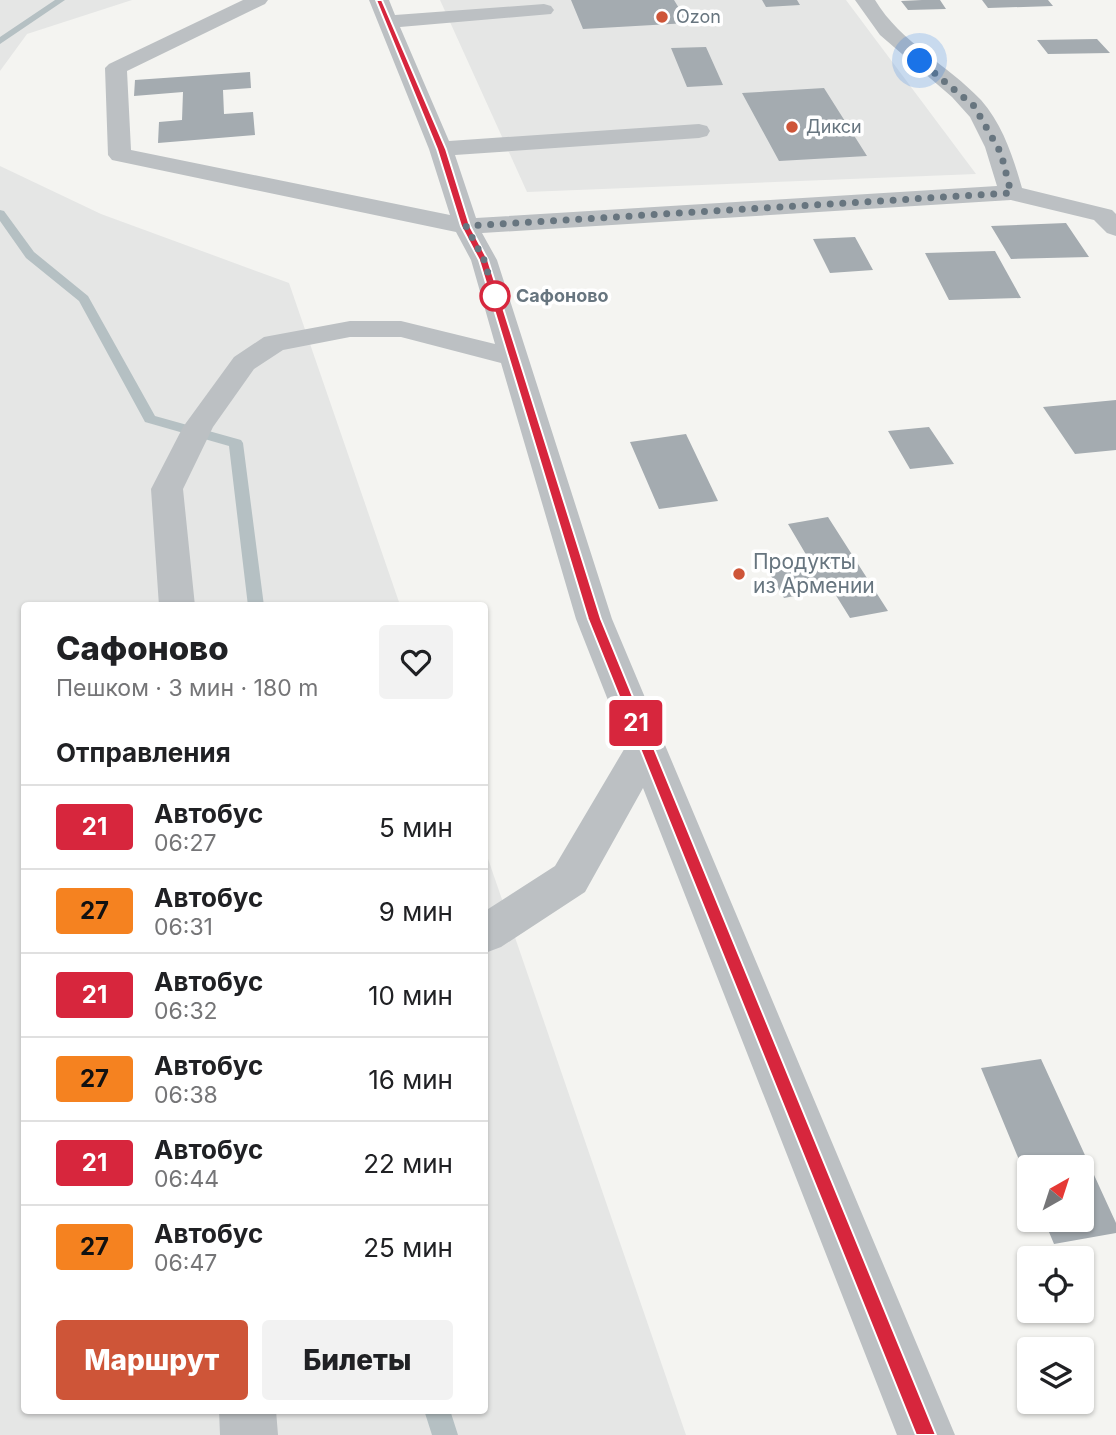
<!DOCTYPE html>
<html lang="ru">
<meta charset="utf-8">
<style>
body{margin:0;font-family:Inter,sans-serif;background:#f2f2f2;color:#202124;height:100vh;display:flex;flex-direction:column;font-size:26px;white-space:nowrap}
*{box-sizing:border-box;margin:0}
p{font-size:23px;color:#757577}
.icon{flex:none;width:38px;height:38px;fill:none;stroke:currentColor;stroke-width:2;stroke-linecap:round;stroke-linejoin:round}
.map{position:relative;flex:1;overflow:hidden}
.panel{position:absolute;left:21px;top:602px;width:467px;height:812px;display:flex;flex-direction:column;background:#fff;border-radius:7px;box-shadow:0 2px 5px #0004}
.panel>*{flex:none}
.badge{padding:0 14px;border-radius:5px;font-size:24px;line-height:46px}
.needle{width:46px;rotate:39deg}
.buttons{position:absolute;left:1017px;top:1155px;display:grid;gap:14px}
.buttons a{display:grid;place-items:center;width:77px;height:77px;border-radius:7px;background:#fff;box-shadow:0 2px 5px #0004;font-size:35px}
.you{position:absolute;width:35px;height:35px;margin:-18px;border:5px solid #fff;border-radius:50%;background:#1a73e8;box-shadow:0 0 0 10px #1a73e833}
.map>.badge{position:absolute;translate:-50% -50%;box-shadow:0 0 0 4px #fff}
h2{padding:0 35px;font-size:26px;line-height:63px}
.round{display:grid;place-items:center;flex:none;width:74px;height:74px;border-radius:7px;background:#f2f2f2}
.head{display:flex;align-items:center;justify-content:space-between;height:119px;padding:0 35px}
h1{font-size:33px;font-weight:800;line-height:52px}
.cta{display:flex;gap:14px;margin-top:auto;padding:14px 35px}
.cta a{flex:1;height:80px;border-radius:7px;background:#ce5538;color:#fff;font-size:28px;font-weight:800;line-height:80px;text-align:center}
.cta a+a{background:#f2f2f2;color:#202124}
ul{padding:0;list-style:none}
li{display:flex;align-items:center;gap:21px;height:84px;padding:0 35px;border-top:2px solid #e0e0e0}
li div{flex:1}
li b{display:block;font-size:26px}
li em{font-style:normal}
li .badge{min-width:77px;font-weight:700;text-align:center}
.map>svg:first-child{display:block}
.built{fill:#e5e6e5}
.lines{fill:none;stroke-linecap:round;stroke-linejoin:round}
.stream{fill:#b5c0c3;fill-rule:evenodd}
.building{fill:#a4abb0}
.minor{fill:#bcc0c3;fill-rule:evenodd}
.line{fill:#d7263d;stroke:#fff;stroke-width:2}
.walk{stroke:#67757f;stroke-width:7;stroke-dasharray:0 12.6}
.poi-dot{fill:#ce5538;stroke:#fff;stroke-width:2.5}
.stop-dot{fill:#fff;stroke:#d7263d;stroke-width:3.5}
.labels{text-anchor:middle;stroke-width:7;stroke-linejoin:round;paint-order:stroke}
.far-poi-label{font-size:18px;fill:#67757f;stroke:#fff;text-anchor:start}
.far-stop-label{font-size:18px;font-weight:bold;fill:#67757f;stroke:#fff;text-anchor:start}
.poi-label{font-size:21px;fill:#67757f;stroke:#fff;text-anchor:start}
</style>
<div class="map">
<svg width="1116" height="1435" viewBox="0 0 1116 1435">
<rect width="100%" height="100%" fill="#f4f4f1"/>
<path class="built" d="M0 0H132L27 34 0 71Z
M440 0H846L976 174 527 192Z
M0 166 101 214 289 283 400 605 24 606V1410H485V850L686 1435H0Z"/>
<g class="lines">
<path class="stream" d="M55 0H65L0 44V37Z
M0 210 4 211 34 252 88 296 155 416 241 440 243 443 264 606H248L229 446 145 422 79 301 26 258 0 221Z
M424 1410H450L458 1435H432Z"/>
</g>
<path class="building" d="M571 0H674L688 23 583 29Z
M762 0H797L800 5 766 7Z
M922 0H940L946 9 908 10 901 1Z
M982 0H1048L1053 6 988 8Z
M1097 39 1110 53 1048 54 1037 40Z
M706 47 723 85 687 87 671 48Z
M250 72 251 88 223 90 224 114 253 112 255 135 158 143 159 122 182 120 183 92 134 96 135 80Z
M824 88 867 156 779 161 742 93Z
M1066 223 1089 257 1011 259 991 226Z
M855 237 873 270 830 273 813 239Z
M995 251 1021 298 949 300 925 253Z
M1116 400V450L1075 454 1043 407Z
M929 427 954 464 910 469 888 431Z
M686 434 718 501 659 509 630 442Z
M828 517 888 611 850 618 832 589 784 598 768 571 811 563 788 524Z
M1041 1059 1116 1223V1233L1054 1244 1044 1220H1082V1167H1029V1184L981 1068Z"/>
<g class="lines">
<path class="minor" d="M243 0H268L265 4 127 71 131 150 450 215 429 149 369 0H389L395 15 544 4 551 6 554 10 551 14 400 27 449 141 699 124 707 126 710 131 707 136 699 138 455 155 476 218 997 186 985 147 970 117 952 97 880 35 855 0H875C901 43 947 64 981 100 1003 125 1013 157 1022 188L1112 210 1116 214V236L1107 233 1094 220 1011 200 482 233 497 260 612 619 955 1435H897L643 788 585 892 501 947 485 953V911L555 866 626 746 576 619 501 363 401 337H350L283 350 254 369 213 427 183 489 195 606H159L151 489 183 427 234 357 264 337 350 321H401L495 344 471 260 456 232 112 160 108 155 105 68 109 64Z
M219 1410H276L278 1435H220Z"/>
</g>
<path class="line" d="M376 0H382L446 149 470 226 488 260 601 619 936 1435H916L588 619 479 260 461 226 437 149Z"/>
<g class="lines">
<path class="walk" d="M495 296 484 260 466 226 1011 193 1001 153 974 106 920 61"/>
</g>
<g class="poi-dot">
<circle cx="662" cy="17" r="7"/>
<circle cx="792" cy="127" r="7"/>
<circle cx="739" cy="574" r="7"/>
</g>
<circle class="stop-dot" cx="495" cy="296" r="14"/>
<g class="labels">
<g class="far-poi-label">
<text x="676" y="23">Ozon</text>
<text x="806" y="133">Дикси</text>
</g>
<g class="far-stop-label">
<text x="516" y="302">Сафоново</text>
</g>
<g class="poi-label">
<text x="753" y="569">Продукты<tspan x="753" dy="24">из Армении</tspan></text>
</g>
</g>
</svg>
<div class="buttons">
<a><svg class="needle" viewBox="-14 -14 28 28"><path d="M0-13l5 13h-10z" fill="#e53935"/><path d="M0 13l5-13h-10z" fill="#757577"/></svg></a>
<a><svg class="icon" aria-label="locate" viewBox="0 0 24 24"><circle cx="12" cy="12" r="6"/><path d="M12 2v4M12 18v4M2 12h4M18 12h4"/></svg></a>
<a><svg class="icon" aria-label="layers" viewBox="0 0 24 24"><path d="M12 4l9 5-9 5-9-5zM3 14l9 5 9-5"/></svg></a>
</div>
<div class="you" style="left:920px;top:61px"></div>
<b class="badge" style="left:636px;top:723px;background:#d7263d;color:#fff">21</b>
<section class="panel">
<div class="head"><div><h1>Сафоново</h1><p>Пешком · 3 мин · 180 m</p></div><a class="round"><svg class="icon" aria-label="heart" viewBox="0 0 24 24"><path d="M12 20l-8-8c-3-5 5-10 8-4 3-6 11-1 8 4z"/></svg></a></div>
<h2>Отправления</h2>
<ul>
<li><span class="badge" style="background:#d7263d;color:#fff">21</span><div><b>Автобус</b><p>06:27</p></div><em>5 мин</em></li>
<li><span class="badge" style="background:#f58220;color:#111">27</span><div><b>Автобус</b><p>06:31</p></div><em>9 мин</em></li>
<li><span class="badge" style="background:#d7263d;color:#fff">21</span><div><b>Автобус</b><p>06:32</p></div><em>10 мин</em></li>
<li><span class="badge" style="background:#f58220;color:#111">27</span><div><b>Автобус</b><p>06:38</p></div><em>16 мин</em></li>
<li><span class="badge" style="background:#d7263d;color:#fff">21</span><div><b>Автобус</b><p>06:44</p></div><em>22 мин</em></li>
<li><span class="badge" style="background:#f58220;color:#111">27</span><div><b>Автобус</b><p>06:47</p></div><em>25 мин</em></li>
</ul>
<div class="cta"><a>Маршрут</a><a>Билеты</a></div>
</section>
</div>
